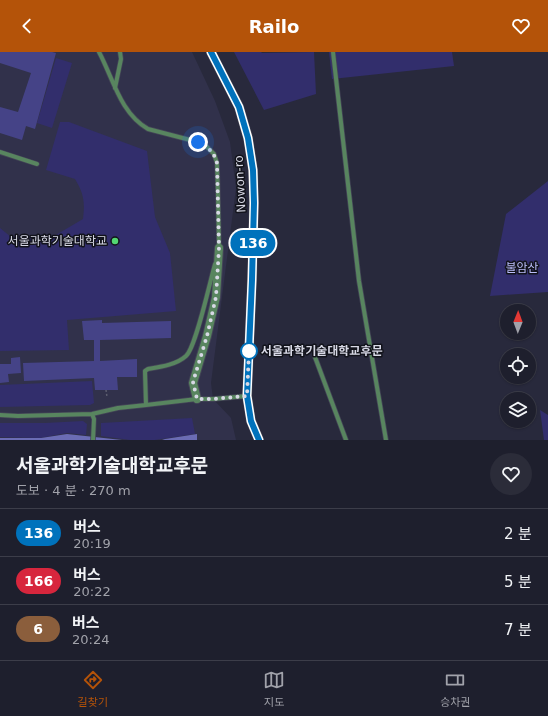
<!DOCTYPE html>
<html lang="ko">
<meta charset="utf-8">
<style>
body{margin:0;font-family:"DejaVu Sans","Noto Sans KR",sans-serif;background:#2b2c39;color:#f1f3f6;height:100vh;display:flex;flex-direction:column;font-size:15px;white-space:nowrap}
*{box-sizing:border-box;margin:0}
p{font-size:13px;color:#a1a2aa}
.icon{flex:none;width:22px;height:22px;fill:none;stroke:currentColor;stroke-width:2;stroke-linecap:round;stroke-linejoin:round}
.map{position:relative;height:388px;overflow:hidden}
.panel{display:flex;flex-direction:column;background:#1e1f2d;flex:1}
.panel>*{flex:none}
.badge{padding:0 8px;border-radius:13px;font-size:14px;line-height:26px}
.needle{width:26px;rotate:1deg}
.tools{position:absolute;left:500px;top:252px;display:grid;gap:8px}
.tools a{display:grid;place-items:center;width:36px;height:36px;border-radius:50%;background:#1e1f2d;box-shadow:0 1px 3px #0004,0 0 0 1px #3c3d49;font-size:20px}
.you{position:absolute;width:20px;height:20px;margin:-10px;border:3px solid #fff;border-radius:50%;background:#1a73e8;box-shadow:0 0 0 6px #1a73e833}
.map>.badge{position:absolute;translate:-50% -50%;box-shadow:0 0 0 2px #fff}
.round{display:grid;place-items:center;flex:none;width:42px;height:42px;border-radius:21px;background:#2b2c39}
.overview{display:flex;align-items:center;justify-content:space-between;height:68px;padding:0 16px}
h1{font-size:19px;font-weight:700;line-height:30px}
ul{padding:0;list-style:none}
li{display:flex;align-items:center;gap:12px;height:48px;padding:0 16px;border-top:1px solid #3c3d49}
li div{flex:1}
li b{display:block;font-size:15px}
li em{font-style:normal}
li .badge{min-width:44px;font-weight:700;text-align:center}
header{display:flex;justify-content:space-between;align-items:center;height:52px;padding:0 16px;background:#b45309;color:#fff;font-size:18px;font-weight:700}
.tabs{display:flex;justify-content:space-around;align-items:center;height:56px;border-top:1px solid #3c3d49;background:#1e1f2d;font-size:11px;color:#a1a2aa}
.tabs a{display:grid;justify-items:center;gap:2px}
.tabs .active{color:#b45309}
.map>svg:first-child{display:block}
.built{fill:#31314b}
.green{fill:#322e6c}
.water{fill:#6b6cb4}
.building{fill:#454387}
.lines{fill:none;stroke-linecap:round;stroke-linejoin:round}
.service-casing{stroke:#444557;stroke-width:5.5}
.minor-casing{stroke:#444557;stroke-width:10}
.secondary-casing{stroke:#444557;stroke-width:10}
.path{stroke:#5e5f70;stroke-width:1.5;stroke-dasharray:2 2;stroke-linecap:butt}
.service{stroke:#58855f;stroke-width:4}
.minor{stroke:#58855f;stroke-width:8}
.secondary{stroke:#6eb87b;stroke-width:8}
.line-casing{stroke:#fff;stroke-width:9}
.line{stroke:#0072bc;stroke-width:6}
.walk{stroke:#d7d8e5;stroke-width:4;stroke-dasharray:0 7.2}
.poi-dot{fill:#53d672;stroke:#12131b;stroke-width:1.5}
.stop-dot{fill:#fff;stroke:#0072bc;stroke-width:2}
.labels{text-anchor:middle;stroke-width:3;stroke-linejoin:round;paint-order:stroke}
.street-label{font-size:12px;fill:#d7d8e5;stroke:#12131b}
.poi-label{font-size:12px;fill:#d7d8e5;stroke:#12131b;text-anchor:end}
.park-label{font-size:12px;fill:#babdf9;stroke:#12131b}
.stop-label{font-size:12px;font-weight:bold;fill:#d7d8e5;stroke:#12131b;text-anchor:start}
</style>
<header><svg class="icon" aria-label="back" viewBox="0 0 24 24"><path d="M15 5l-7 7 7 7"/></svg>Railo<svg class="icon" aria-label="heart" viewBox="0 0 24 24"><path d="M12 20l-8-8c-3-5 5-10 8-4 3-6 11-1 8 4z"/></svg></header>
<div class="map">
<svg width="548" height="388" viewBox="0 0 548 388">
<rect width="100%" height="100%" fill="#28293c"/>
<path class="built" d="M0 0H192L215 49 230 90 236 136 211 331 213 347 231 366 236 388H0Z"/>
<path class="green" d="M234 0H261L262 1 314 0 316 42 264 58Z
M329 0H452L454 14 332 27Z
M56 6 72 11 52 76 37 71Z
M60 70H69L147 99 155 165 170 201 176 259 67 268 69 298 0 299V176L11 185 49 187 83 167C85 150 84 142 75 127L46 118Z
M548 129V240L490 244 506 162Z
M92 329 94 351 90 353 0 355V333Z
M540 358 548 363V388H544Z
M192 366 195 382 155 388H130L101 384V371Z
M83 369 87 372 86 383 67 381 40 386 0 385V371H45Z"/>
<path class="water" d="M67 382 122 388H0V386H41Z
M197 382V388H162L165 387Z"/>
<path class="building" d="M0 0H52L56 1 35 77 26 74 22 88 0 81V55L18 60 31 21 0 11Z
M102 268V271L171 269V286L100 288V309L137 307V325H117L118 338H95L94 326 24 329 23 311 94 309V288H84L82 269Z
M20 305 21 321 8 322 9 330 0 331V312H11V306Z"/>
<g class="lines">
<g class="service-casing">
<path id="service" d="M99 0C113 26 120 61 148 77L198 90 207 95 214 102 217 111 218 143 219 196
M333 0 359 229 386 388
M115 36 121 7 120 0
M0 100 37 112
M315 305 346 388
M146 353 145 319 148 317C160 315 176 313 186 304 196 295 210 229 215 212
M92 362 94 367 93 388
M0 363 18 364 92 362 118 356 146 353 197 347H213L247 344"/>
</g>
<g class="minor-casing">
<path id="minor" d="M197 347 193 331 207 284 216 245 219 196"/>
</g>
<g class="secondary-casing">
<path id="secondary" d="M211 0 239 55 248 86 253 118 254 151 252 228 247 344 251 369 259 388"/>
</g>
<path class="path" d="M106 338 107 345"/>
<use href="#service" class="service"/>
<use href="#minor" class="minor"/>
<use href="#secondary" class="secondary"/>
</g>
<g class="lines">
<g class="line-casing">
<path id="line" d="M211 0 239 55 248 86 253 118 254 151 252 228 247 344 251 369 259 388"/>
</g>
<use href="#line" class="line"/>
<path class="walk" d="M198 90C208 95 214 100 217 111L219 196 216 245 207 284 193 330 197 347H213L247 344 249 299"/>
</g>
<circle class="poi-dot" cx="115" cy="189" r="4"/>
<circle class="stop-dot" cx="249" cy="299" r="8"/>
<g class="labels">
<g class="street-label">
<text transform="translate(240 132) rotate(-93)" y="4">Nowon-ro</text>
</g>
<g class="poi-label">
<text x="107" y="193">서울과학기술대학교</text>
</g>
<g class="park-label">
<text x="522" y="220">불암산</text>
</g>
<g class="stop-label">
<text x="261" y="303">서울과학기술대학교후문</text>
</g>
</g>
</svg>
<div class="tools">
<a><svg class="needle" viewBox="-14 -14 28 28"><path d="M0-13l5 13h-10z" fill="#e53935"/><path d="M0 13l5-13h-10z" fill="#a1a2aa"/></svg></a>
<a><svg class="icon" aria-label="locate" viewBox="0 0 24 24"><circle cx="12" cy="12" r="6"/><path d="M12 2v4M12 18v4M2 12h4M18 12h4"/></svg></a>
<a><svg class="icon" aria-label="layers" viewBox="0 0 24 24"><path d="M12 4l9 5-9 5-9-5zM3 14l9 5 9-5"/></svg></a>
</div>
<div class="you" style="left:198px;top:90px"></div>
<b class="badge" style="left:253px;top:191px;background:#0072bc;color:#fff">136</b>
</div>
<section class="panel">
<div class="overview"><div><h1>서울과학기술대학교후문</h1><p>도보 · 4 분 · 270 m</p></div><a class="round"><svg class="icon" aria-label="heart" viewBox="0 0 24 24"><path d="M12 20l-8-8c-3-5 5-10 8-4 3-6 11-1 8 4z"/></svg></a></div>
<ul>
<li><span class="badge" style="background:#0072bc;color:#fff">136</span><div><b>버스</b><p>20:19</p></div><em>2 분</em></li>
<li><span class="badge" style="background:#d7263d;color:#fff">166</span><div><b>버스</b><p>20:22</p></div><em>5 분</em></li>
<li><span class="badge" style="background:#8b5e3c;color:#fff">6</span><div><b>버스</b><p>20:24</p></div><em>7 분</em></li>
</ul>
</section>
<nav class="tabs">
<a class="active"><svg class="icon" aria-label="directions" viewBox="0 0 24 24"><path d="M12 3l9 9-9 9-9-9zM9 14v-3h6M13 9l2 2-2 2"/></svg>길찾기</a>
<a><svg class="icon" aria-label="map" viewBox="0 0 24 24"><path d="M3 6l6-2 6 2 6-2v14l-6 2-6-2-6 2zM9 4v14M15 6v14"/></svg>지도</a>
<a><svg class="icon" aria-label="tickets" viewBox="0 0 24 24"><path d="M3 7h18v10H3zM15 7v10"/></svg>승차권</a>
</nav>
